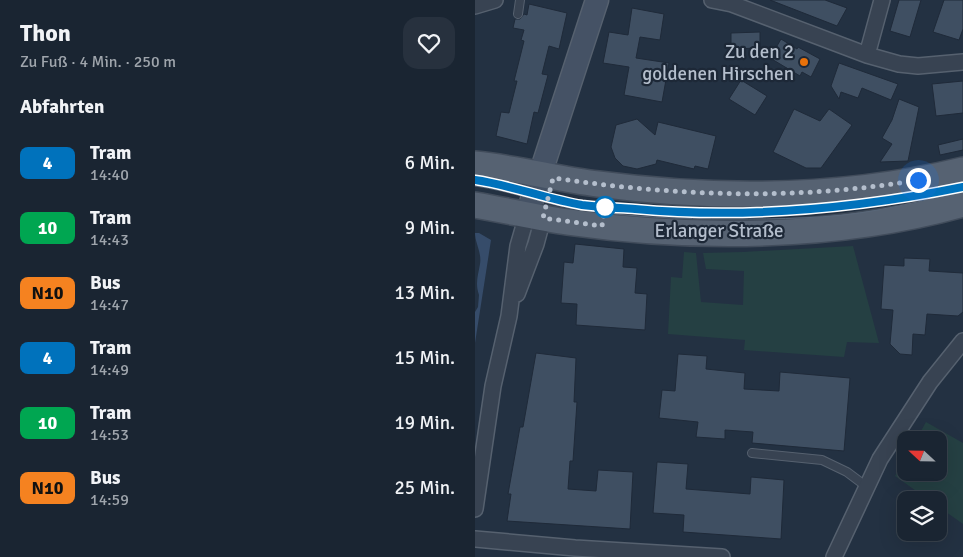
<!DOCTYPE html>
<html lang="de">
<meta charset="utf-8">
<style>
body{margin:0;font-family:Signika,sans-serif;background:#27313e;color:#f1f3f6;height:100vh;display:flex;flex-direction:column;font-size:19px;white-space:nowrap}
*{box-sizing:border-box;margin:0}
p{font-size:16px;color:#9fa5ac}
.icon{flex:none;width:28px;height:28px;fill:none;stroke:currentColor;stroke-width:2;stroke-linecap:round;stroke-linejoin:round}
.map{position:relative;flex:1;overflow:hidden}
.sheet{display:flex;flex-direction:column;background:#1a2532;width:475px}
.sheet>*{flex:none}
.badge{padding:0 10px;border-radius:8px;font-size:18px;line-height:32px}
.needle{width:32px;rotate:292deg}
.buttons{position:absolute;left:422px;top:431px;display:grid;gap:10px}
.buttons a{display:grid;place-items:center;width:50px;height:50px;border-radius:10px;background:#1a2532;box-shadow:0 5px 20px #0002,0 0 0 1px #38424d;font-size:25px}
.you{position:absolute;width:25px;height:25px;margin:-12px;border:4px solid #fff;border-radius:50%;background:#1a73e8;box-shadow:0 0 0 8px #1a73e833}
.map>.badge{position:absolute;translate:-50% -50%;box-shadow:0 0 0 2px #fff}
h2{padding:0 20px;font-size:19px;line-height:45px}
.round{display:grid;place-items:center;flex:none;width:52px;height:52px;border-radius:15px;background:#27313e}
.overview{display:flex;align-items:center;justify-content:space-between;height:85px;padding:0 20px}
h1{font-size:24px;font-weight:700;line-height:38px}
ul{padding:0;list-style:none}
li{display:flex;align-items:center;gap:15px;height:65px;padding:0 20px}
li div{flex:1}
li b{display:block;font-size:19px}
li em{font-style:normal}
li .badge{min-width:55px;font-weight:700;text-align:center}
main{display:flex;flex:1;min-height:0}
.map>svg:first-child{display:block}
.green{fill:#254043}
.water{fill:#364c6a}
.building{fill:#3f4f62;stroke:#1f2a39}
.lines{fill:none;stroke-linecap:round;stroke-linejoin:round}
.lane-casing{stroke:#56616f;stroke-width:10}
.street-casing{stroke:#56616f;stroke-width:18}
.secondary-casing{stroke:#56616f;stroke-width:25}
.primary-casing{stroke:#414c5b;stroke-width:28}
.lane{stroke:#384352;stroke-width:8}
.street{stroke:#384352;stroke-width:15}
.secondary{stroke:#455265;stroke-width:22}
.primary{stroke:#566272;stroke-width:25}
.tram{stroke:#596779;stroke-width:1}
.line-casing{stroke:#fff;stroke-width:11}
.line{stroke:#0072bc;stroke-width:8}
.walk{stroke:#b4becc;stroke-width:5;stroke-dasharray:0 9}
.food-dot{fill:#e8710a;stroke:#1d2837;stroke-width:2}
.stop-dot{fill:#fff;stroke:#0072bc;stroke-width:2.5}
.labels{text-anchor:middle;stroke-width:4.5;stroke-linejoin:round;paint-order:stroke}
.poi-label{font-size:19px;fill:#b4becc;stroke:#1d2837;text-anchor:end}
.street-label{font-size:19px;fill:#b4becc;stroke:#1d2837}
</style>
<main>
<section class="sheet">
<div class="overview"><div><h1>Thon</h1><p>Zu Fuß · 4 Min. · 250 m</p></div><a class="round"><svg class="icon" aria-label="heart" viewBox="0 0 24 24"><path d="M12 20l-8-8c-3-5 5-10 8-4 3-6 11-1 8 4z"/></svg></a></div>
<h2>Abfahrten</h2>
<ul>
<li><span class="badge" style="background:#0072bc;color:#fff">4</span><div><b>Tram</b><p>14:40</p></div><em>6 Min.</em></li>
<li><span class="badge" style="background:#00a651;color:#fff">10</span><div><b>Tram</b><p>14:43</p></div><em>9 Min.</em></li>
<li><span class="badge" style="background:#f58220;color:#111">N10</span><div><b>Bus</b><p>14:47</p></div><em>13 Min.</em></li>
<li><span class="badge" style="background:#0072bc;color:#fff">4</span><div><b>Tram</b><p>14:49</p></div><em>15 Min.</em></li>
<li><span class="badge" style="background:#00a651;color:#fff">10</span><div><b>Tram</b><p>14:53</p></div><em>19 Min.</em></li>
<li><span class="badge" style="background:#f58220;color:#111">N10</span><div><b>Bus</b><p>14:59</p></div><em>25 Min.</em></li>
</ul>
</section>
<div class="map">
<svg width="488" height="557" viewBox="0 0 488 557">
<rect width="100%" height="100%" fill="#233142"/>
<path class="green" d="M378 246 404 343 372 342 369 357 269 350 270 340 193 334 196 277 207 278 209 252 221 253 226 302 268 305 269 271 231 269 228 253 268 252Z
M451 422 488 443V524L464 507V500H454L420 476 431 456V472H464V440H441Z"/>
<path class="water" d="M0 233H4L16 240 0 343V312L3 307 4 295C0 283 3 276 5 264 7 253 0 243 0 233Z"/>
<path class="building" d="M295 0H350L372 8 362 26Z
M424 0H446L435 37 415 31Z
M469 0H488V29L484 40 458 32Z
M54 4 92 13 84 49 74 46 67 74 73 75 63 113 59 112 52 144 21 136 26 112 34 113 42 81H39L49 41 46 40 49 30 38 28 40 19H45L49 14 52 15Z
M157 8 189 14 185 40 165 37 161 58 194 63 187 102 149 95 154 67 128 63 134 32 153 35Z
M285 32V48L256 49V33Z
M306 39 322 49 323 47 345 59 336 77 327 72 325 76 295 58Z
M364 63 423 84 416 100 387 88 383 98 366 92 364 99 356 86Z
M266 80 292 96 280 115 254 99Z
M488 81V113L461 116 457 84Z
M424 99 444 107 433 161 405 162 417 144 407 138 417 120Z
M319 109 345 121 354 109 377 125 346 168H331L298 152Z
M162 119 180 135 183 122 241 136 233 169 220 166 219 169 182 160 181 164 162 169 148 166 140 158 136 147 141 125Z
M488 139V150L465 155 463 145Z
M100 244 149 249 148 267 162 268 160 293 172 294 170 330 101 325 102 304 86 303 89 262 98 263Z
M429 258 455 259 454 271 488 273V312L483 316 452 314 450 335 438 334 437 355 425 354 415 344 418 310 406 309 409 265 429 266Z
M61 353 101 358 99 402H102L98 461H95L93 489 121 491 123 470 158 472 155 529 32 521 36 494H33L45 427H48Z
M203 354 232 356 231 369 270 373 269 389 304 391 305 372 375 378 369 451 277 443 278 432 250 430V439L221 437 223 422 184 418 187 390 200 391Z
M182 462 213 464 211 489 275 494 276 477 309 480 306 539 208 532 209 515 178 513Z"/>
<g class="lines">
<g class="lane-casing">
<path id="lane" d="M43 14 45 0
M277 453 347 460 372 472 392 487"/>
</g>
<g class="street-casing">
<path id="street" d="M237 0 257 4 392 55 424 64 443 66 488 62
M0 6 20 0
M392 55 407 0
M42 294 61 244 68 218
M0 509 18 386 34 316 43 246 52 215
M0 539 100 548 247 557
M359 557 405 459 455 382 488 341"/>
</g>
<g class="secondary-casing">
<path id="secondary" d="M52 215 122 0"/>
</g>
<g class="primary-casing">
<path id="primary" d="M0 164C41 168 82 179 123 184 245 200 369 199 488 170
M0 205C31 210 62 218 93 222 220 240 364 239 488 204"/>
</g>
<use href="#lane" class="lane"/>
<use href="#street" class="street"/>
<use href="#secondary" class="secondary"/>
<use href="#primary" class="primary"/>
<path class="tram" d="M0 186C37 191 70 205 107 210 156 217 205 219 255 219 304 219 354 219 403 210 431 205 460 198 488 192
M302 211 352 209 417 200"/>
</g>
<g class="lines">
<g class="line-casing">
<path id="line" d="M0 180C36 185 71 199 107 205 125 207 143 208 160 209 270 219 380 209 488 187"/>
</g>
<use href="#line" class="line"/>
<path class="walk" d="M130 207 127 226 68 218 78 178C201 196 321 201 443 180"/>
</g>
<circle class="food-dot" cx="329" cy="62" r="5"/>
<circle class="stop-dot" cx="130" cy="207" r="10"/>
<g class="labels">
<g class="poi-label">
<text x="319" y="58">Zu den 2<tspan x="319" dy="22">goldenen Hirschen</tspan></text>
</g>
<g class="street-label">
<text x="244" y="237">Erlanger Straße</text>
</g>
</g>
</svg>
<div class="buttons">
<a><svg class="needle" viewBox="-14 -14 28 28"><path d="M0-13l5 13h-10z" fill="#e53935"/><path d="M0 13l5-13h-10z" fill="#9fa5ac"/></svg></a>
<a><svg class="icon" aria-label="layers" viewBox="0 0 24 24"><path d="M12 4l9 5-9 5-9-5zM3 14l9 5 9-5"/></svg></a>
</div>
<div class="you" style="left:443px;top:180px"></div>
</div>
</main>
